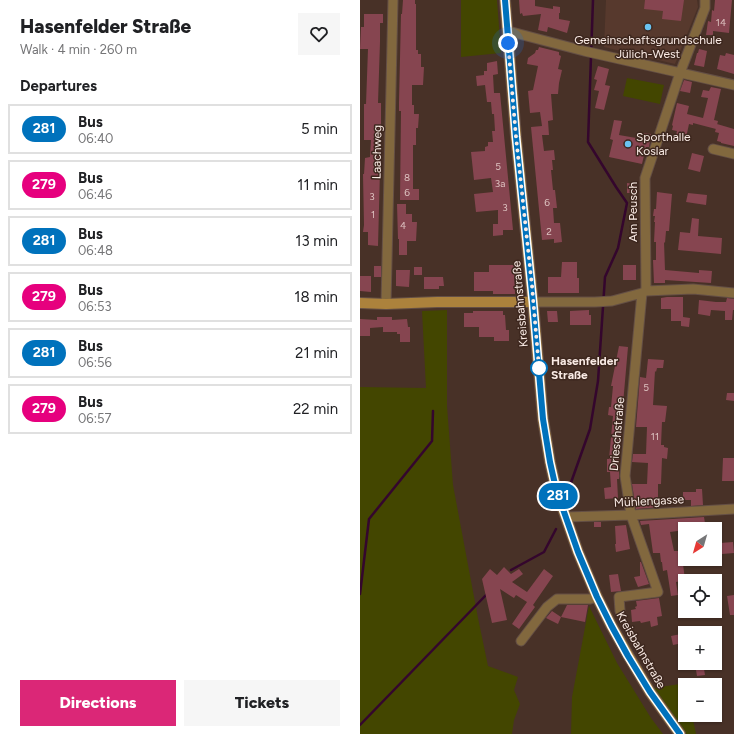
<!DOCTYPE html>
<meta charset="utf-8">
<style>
body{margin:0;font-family:Figtree,sans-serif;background:#f6f6f6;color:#202124;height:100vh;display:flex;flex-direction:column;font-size:15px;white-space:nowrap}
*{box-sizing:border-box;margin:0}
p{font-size:13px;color:#757577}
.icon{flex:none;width:22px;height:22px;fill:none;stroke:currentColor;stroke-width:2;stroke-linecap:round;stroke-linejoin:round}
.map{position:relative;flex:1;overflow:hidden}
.side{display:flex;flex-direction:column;background:#fff;width:360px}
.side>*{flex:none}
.badge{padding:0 8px;border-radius:13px;font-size:14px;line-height:26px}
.needle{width:26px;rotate:217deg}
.buttons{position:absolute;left:318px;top:522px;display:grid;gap:8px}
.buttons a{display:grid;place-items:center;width:44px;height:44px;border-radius:0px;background:#fff;box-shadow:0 1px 3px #0004;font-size:20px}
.you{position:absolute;width:20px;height:20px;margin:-10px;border:3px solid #fff;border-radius:50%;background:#1a73e8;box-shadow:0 0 0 6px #1a73e833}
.map>.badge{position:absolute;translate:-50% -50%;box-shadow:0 0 0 2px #fff}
h2{padding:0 20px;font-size:15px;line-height:36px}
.round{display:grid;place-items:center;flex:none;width:42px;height:42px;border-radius:0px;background:#f6f6f6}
.headline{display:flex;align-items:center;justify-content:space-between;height:68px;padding:0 20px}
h1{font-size:19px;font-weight:800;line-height:30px}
.primary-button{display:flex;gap:8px;margin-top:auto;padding:8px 20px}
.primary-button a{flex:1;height:46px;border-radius:0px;background:#db2777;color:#fff;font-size:16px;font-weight:800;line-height:46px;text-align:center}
.primary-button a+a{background:#f6f6f6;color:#202124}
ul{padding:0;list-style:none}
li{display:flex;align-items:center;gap:12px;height:50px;margin:0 8px 6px;padding:0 12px;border:2px solid #e0e0e0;border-radius:0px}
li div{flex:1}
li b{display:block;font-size:15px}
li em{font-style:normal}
li .badge{min-width:44px;font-weight:700;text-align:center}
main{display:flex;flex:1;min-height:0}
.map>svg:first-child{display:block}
.built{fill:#57392d}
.green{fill:#434600}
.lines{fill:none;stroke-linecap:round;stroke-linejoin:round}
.stream{stroke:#34062d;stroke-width:2.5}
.building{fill:#864550}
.street-casing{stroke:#644f45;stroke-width:11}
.secondary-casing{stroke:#644f45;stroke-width:12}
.street{stroke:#82683e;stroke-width:9}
.secondary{stroke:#ac823c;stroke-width:10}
.line-casing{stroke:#fff;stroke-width:9}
.line{stroke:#0072bc;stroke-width:6}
.walk{stroke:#faebe5;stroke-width:4;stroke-dasharray:0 7.2}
.poi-dot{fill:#6ac3f1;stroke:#3d271e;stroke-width:1.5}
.stop-dot{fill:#fff;stroke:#0072bc;stroke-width:2}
.labels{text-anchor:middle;stroke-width:3;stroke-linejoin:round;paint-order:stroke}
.number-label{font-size:10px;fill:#ddc2c0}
.poi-label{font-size:12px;fill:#faebe5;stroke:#3d271e}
.street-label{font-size:12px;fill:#faebe5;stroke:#3d271e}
.stop-label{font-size:12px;font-weight:bold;fill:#faebe5;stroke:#3d271e;text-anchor:start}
</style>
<main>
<section class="side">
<div class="headline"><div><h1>Hasenfelder Straße</h1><p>Walk · 4 min · 260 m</p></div><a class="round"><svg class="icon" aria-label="heart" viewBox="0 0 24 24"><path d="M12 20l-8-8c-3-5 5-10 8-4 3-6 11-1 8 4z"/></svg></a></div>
<h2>Departures</h2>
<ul>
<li><span class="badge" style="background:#0072bc;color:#fff">281</span><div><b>Bus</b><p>06:40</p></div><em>5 min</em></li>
<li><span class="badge" style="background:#e6007e;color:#fff">279</span><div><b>Bus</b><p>06:46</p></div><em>11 min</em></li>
<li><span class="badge" style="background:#0072bc;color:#fff">281</span><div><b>Bus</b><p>06:48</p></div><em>13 min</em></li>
<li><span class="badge" style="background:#e6007e;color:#fff">279</span><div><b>Bus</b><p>06:53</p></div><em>18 min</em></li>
<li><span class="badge" style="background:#0072bc;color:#fff">281</span><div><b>Bus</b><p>06:56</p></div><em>21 min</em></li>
<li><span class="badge" style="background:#e6007e;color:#fff">279</span><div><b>Bus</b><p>06:57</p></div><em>22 min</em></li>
</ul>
<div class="primary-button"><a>Directions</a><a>Tickets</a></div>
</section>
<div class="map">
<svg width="374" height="734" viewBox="0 0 374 734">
<rect width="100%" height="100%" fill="#483127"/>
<path class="built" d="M246 0H337L338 7 315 64 244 47Z"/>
<path class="green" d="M101 0H137L141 53 101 57Z
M267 78 304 85 300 104 263 96Z
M87 310V406L93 485 118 618 128 666 158 677 154 690 160 704 154 720 152 734H0V387L66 388 62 311Z
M229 606 257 663 291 718 303 734H211L212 697Z
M326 683V685H325V715H332L336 734H326L294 688Z"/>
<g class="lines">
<path class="stream" d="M208 491 230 429 238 381 245 277 258 248 267 203 256 187 228 142 233 0
M151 570 184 552 196 529
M0 594 9 519 72 441 73 411
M0 725 128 593"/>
</g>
<path class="building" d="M43 0H55V4H56V50H58V54H61V67H64L63 85H52V105H54V114H59L58 128H56V145H53V189H59V200H40L41 111H39V102L41 14H42Z
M159 0H175V6L193 9V6L200 7V13H199V19L210 21 207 33 188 27 187 32 178 30 181 14 163 16 162 13 160 14Z
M285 0H324L321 21 302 19 303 11 284 9Z
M355 0H372L369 33 353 31V35H346L348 21 351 22 352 10 354 11Z
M4 14H23V23H20V42L18 103H21V132L18 246 8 245V232H3L4 225 3 174H4L5 158 10 157 11 140H4V104H6L8 49H0L1 27H4Z
M179 47 199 52V55L201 56 198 69 202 70 199 83 198 94H191L193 120 188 121 189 135H182L184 151 194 150 195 160H192L193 170H191L193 190H195L197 208H193L194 223H200L202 242 194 243V239L182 240 171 127 182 126 180 112 170 113 168 91 173 90 178 66 167 64 168 58 175 53 176 50H178Z
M339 49 347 51 344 67 334 65 337 53H338Z
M366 53 374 55V74L357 69 360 55 365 56Z
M137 61 138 74 133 75 134 93H140L153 230H143V235L133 236V224H138V210L116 212 114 194 133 192 131 178 114 180 111 152 125 151V147L128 146V142H133L132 131H135L134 114H132L131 102H127L125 85 117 86 116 76 124 75V71H127V63Z
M238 66 249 69 245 85 250 86 244 110 235 108 239 91 234 90 237 80 234 79Z
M324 80 332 82 330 93 320 91Z
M351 87 361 89 354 120 358 121 356 129 333 123V125L329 124 326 138 316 135 317 131 312 130 313 126 312 125 317 103 329 106 327 114 343 118 348 98 341 97 343 90 349 91Z
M254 120 262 121 259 135 282 139 284 133 291 134 289 147H286L282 164 249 157 253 140 250 139Z
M357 124 374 129V146L361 143V142L357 141 359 133 355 132Z
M332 153 344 156 340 172 328 169Z
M267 183 276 184V193H267Z
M297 192 312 194 309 231H306L305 243 304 242 305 270 339 273V270L352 271 351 283 305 280V283H294L293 260H296V242H294L295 222H294L295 216H293L294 209H296Z
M328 193 347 195 346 205 326 202Z
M37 204H46V214H52V222H57L56 241H47V255H39V239H38Z
M332 218 339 219 338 236 362 238 361 254 318 250 320 232 330 233Z
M202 262H217V278H219V293H188V277H201Z
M129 265H154L155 294H133V291H114V272H129Z
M263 265H276V280H263Z
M14 266H21V277H14Z
M54 267H62V275H54Z
M36 270H50L49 287 36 286Z
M0 276H11V292L0 291Z
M64 277H83L84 286H79V289H64Z
M307 297H323V317L330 318 329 327 321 326V321H311V309H301V298Z
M367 298 374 299V310H373L372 320H365V311L351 310 350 316 338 314 339 300 356 302H366Z
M229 310V315H231V325H210V311Z
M113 311H143V315H145L146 330H149V341H134V337H119V327H104V313H113Z
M187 311H197L198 322H188Z
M17 317H32V320L47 319 48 327H50V342H40V334H37V332H23V327L10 328V336H0V319L17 320Z
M259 346 268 347 263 404H261L259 425H262L259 461V479H257L258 498 245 499 244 488 251 487 250 472H247V459H249L253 416 248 415 249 407H251L253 386H251Z
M288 359 304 360 303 368H297L296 372 295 371 293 405 307 406 305 422H302L301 445H304V447L308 448 307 459 302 458 301 484H298V503H299L300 507 276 509 272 484H287L288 463 272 462 273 454H286L287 427H276L280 377 286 378Z
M367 393H374V401L366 400Z
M363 458H374V481H362Z
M336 489H342L343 505 331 506V500H323V492H336Z
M344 517 346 529H325V530L310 532 314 551H319L320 564H323L325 580 316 582 318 595 311 596 307 570 303 571 302 562H301L300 553H293L289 524 281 525 280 521Z
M234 522H241V527H234Z
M266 525 270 549 256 552 255 544H256L255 526Z
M373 542 374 553 362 554 360 543Z
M280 562H281L289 584 278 587 274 577 280 576Z
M144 567 151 574 159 569 163 574 152 582 167 592 184 569 193 576 173 605 175 607 159 629 152 624 167 602 156 595 154 598 140 589 147 620 132 623 122 579 130 569 137 575Z
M258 574 261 591 251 592 249 575Z
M374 595V615H370L367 596Z
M299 598 302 616 297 617 298 625 291 627 290 621 281 623 280 621 272 622 271 610 276 609 275 607 277 606 276 601Z
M207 605H228L225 622 201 617Z
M192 611 201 617 198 624 186 618Z
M321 634 323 643 313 645 311 636Z
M343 663 345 675 337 676 335 664Z"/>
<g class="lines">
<g class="street-casing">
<path id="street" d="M148 31 224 51 374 85
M353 149 374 154
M286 291 285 178 320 73 345 8V0
M173 302H235L252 301 282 293 286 291 333 289 374 293
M26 304 33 0
M206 517 271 515 374 509
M260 611 259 597 298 592 271 515 265 476 282 293
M161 641 187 607 197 599H230L237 597"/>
</g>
<g class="secondary-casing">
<path id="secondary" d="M145 0 156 137 173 302 183 419 190 462 196 489 218 552 237 597 251 625 268 655 290 692 320 734
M0 303 26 304 77 302H173"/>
</g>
<use href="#street" class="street"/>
<use href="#secondary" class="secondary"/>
</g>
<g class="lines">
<g class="line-casing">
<path id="line" d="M145 0 156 137 173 302 183 419 190 462 196 489 218 552 237 597 251 625 268 656 290 692 320 734"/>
</g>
<use href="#line" class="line"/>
<path class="walk" d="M148 43 156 137 172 286 179 368"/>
</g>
<g class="poi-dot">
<circle cx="288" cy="27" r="4"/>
<circle cx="268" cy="144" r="4"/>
</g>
<circle class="stop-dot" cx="179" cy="368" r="8"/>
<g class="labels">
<g class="number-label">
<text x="361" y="26">14</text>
<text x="138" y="170">5</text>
<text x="47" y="181">8</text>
<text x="140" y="187">3a</text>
<text x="47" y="196">6</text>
<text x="12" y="200">3</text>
<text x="187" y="206">6</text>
<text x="145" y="211">3</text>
<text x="13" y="218">1</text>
<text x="43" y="229">4</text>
<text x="189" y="235">2</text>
<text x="286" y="391">5</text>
<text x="295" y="440">11</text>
</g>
<g class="poi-label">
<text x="288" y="44">Gemeinschaftsgrundschule<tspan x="288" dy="14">Jülich-West</tspan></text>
<text x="276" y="141" text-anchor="start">Sporthalle<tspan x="276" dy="14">Koslar</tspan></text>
</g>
<g class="street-label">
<text transform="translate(17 152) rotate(-89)" y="4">Laachweg</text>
<text transform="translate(273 212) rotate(-90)" y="4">Am Peusch</text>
<text transform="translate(160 304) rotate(-95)" y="4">Kreisbahnstraße</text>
<text transform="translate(257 434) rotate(-85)" y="4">Drieschstraße</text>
<text transform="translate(289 501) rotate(-3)" y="4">Mühlengasse</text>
<text transform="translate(281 650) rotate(60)" y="4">Kreisbahnstraße</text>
</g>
<g class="stop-label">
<text x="191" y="365">Hasenfelder<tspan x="191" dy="14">Straße</tspan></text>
</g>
</g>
</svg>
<div class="buttons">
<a><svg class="needle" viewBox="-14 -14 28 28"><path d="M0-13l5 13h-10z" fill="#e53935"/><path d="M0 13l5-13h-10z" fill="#757577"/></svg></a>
<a><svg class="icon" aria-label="locate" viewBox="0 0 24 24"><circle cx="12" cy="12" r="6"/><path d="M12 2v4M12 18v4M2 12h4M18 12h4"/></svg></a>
<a>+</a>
<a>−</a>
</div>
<div class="you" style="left:148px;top:43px"></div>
<b class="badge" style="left:198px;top:496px;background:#0072bc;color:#fff">281</b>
</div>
</main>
